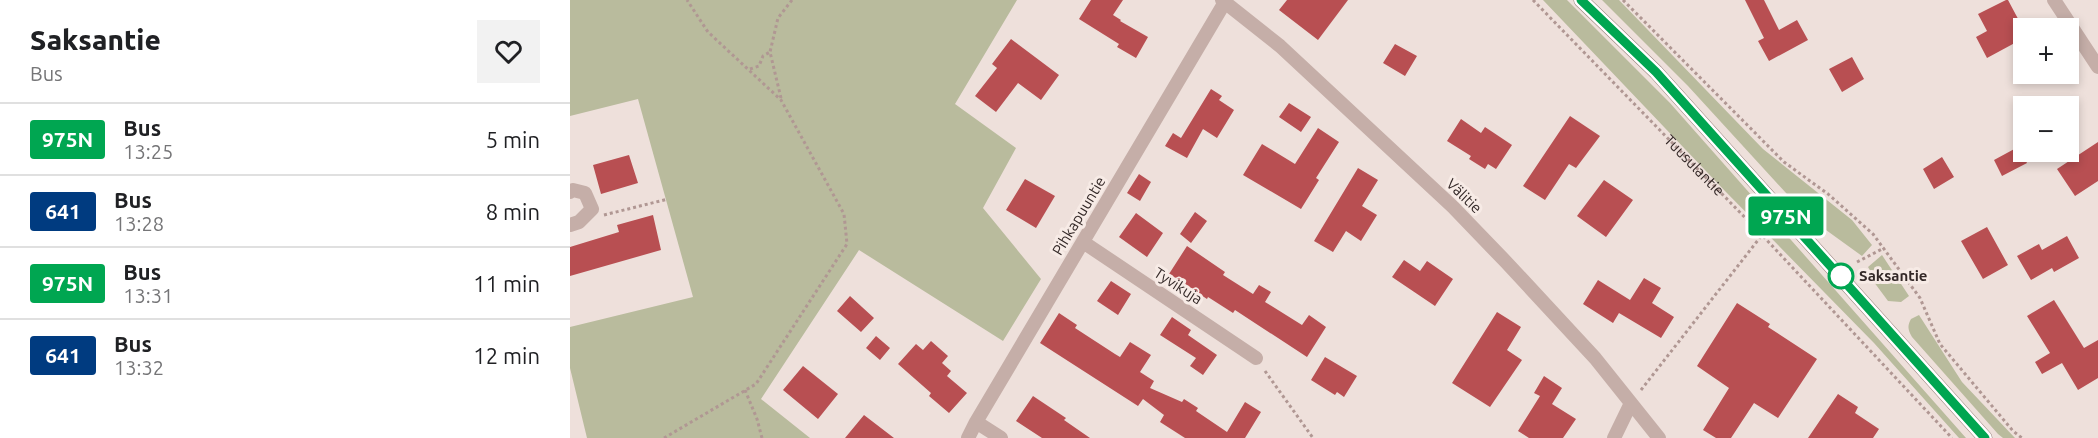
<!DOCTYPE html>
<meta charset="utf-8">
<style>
body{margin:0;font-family:Ubuntu,sans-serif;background:#f2f2f2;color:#202124;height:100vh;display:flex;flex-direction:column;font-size:22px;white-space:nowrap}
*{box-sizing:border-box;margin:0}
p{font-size:20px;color:#757577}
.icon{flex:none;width:33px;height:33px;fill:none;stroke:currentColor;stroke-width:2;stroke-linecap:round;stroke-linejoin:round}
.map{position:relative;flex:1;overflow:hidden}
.drawer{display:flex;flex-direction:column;background:#fff;width:570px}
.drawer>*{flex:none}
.badge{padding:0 12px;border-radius:4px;font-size:21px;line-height:39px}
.buttons{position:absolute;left:1443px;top:18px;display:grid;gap:12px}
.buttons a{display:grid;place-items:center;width:66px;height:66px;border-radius:0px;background:#fff;box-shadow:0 3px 9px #0003;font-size:30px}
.map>.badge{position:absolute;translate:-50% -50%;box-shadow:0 0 0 3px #fff}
.round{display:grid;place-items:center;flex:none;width:63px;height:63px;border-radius:0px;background:#f2f2f2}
.head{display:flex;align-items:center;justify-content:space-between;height:102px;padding:0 30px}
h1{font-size:28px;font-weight:800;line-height:45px}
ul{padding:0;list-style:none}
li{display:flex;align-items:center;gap:18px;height:72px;padding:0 30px;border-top:2px solid #e0e0e0}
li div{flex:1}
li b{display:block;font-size:22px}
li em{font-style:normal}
li .badge{min-width:66px;font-weight:700;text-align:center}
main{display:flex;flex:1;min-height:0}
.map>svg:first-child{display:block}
.green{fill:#b9bb9d}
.building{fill:#b84f52}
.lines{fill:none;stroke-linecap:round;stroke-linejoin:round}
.path{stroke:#b09793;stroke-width:3;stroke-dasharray:3 3;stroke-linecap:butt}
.street{stroke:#c5aea8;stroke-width:14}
.secondary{stroke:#987d7a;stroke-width:15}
.line-casing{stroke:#fff;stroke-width:14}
.line{stroke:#00a651;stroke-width:9}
.stop-dot{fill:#fff;stroke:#00a651;stroke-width:3}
.labels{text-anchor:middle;stroke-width:6;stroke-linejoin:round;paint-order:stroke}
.street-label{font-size:15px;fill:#332827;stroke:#f7ebe6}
.stop-label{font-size:15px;font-weight:bold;fill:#332827;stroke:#f7ebe6;text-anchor:start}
</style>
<main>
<section class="drawer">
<div class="head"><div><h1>Saksantie</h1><p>Bus</p></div><a class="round"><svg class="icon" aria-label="heart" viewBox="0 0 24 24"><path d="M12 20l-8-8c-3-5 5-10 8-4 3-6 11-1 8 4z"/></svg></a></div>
<ul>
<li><span class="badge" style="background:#00a651;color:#fff">975N</span><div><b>Bus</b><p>13:25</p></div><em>5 min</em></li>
<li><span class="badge" style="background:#003b80;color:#fff">641</span><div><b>Bus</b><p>13:28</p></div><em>8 min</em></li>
<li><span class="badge" style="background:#00a651;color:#fff">975N</span><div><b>Bus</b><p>13:31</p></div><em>11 min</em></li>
<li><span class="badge" style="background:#003b80;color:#fff">641</span><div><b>Bus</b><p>13:32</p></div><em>12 min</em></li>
</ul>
</section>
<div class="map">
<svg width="1528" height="438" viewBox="0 0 1528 438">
<rect width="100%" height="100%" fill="#eee0db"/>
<path class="green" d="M0 0H447L385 104 446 148 413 208 471 279 433 341 289 250 191 399 240 438H17L0 368V327L123 297 68 99 0 116Z
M973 0H997L1100 103 1396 438H1389L1304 343 1155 191Z
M1032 0H1049L1193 149 1282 220 1302 245 1292 256 1238 217 1118 86Z
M1312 255 1339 296 1331 302 1318 301 1298 274 1301 272 1298 267Z
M1349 315 1392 382 1445 438H1433L1428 434 1342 337C1338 330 1337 326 1341 319Z"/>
<path class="building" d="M521 0H553L543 15 551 20 550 21 578 37 566 58 547 47 549 44 509 19Z
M717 0H778L748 40 709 10Z
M1175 0H1194L1209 30 1227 20 1238 40 1199 61 1188 41 1194 38Z
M1436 0H1438L1454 30V38L1417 58 1406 37 1417 31 1408 14Z
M441 39 489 75 471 100 448 83 426 112 405 96 427 68 422 64Z
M825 44 847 56 835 76 813 63Z
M1282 57 1294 79 1272 92 1259 69Z
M641 89 652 96 649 100 664 110 647 138 633 129 617 158 595 146 603 133 611 138Z
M719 103 741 117 731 132 709 117Z
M1000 116 1030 136 1006 168 999 164 975 200 953 186Z
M891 119 911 133 915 127 942 145 926 169 918 164 915 169 899 159 901 156 877 141Z
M748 128 769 142 746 178 749 180 731 209 673 175 692 144 725 164Z
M1528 142V181L1505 196 1487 169Z
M1448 147 1457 163 1432 176 1424 160Z
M59 155 68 183 31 194 23 165Z
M1372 157 1384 177 1364 189 1353 169Z
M788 168 808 180 792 206 807 215 791 241 776 231 763 252 744 241Z
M569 174 581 182 570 201 557 193Z
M455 179 485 196 466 228 436 210Z
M1034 180 1063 200 1036 237 1007 216Z
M625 212 637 221 621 243 610 234Z
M566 213 593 233 577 257 549 237Z
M83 215 91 250 0 276V247L49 232 47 225Z
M1417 227 1438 265 1413 279 1391 241Z
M1497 236 1509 258 1484 272 1482 268 1461 280 1447 256 1469 244 1472 250Z
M617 246 655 272 653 275 683 294 689 285 701 292 695 302 732 325 739 315 756 327 737 357 665 310 663 313 638 297 637 299 599 274Z
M834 260 850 271 857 261 883 279 865 306 822 277Z
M1074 278 1091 288 1082 303 1104 317 1091 338 1049 313 1043 323 1013 304 1028 280 1060 300Z
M541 281 561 294 548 315 527 301Z
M280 296 304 318 291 332 267 311Z
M1484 300 1514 348 1528 340V378L1508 390 1492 363 1472 374 1465 362 1480 353 1457 316Z
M1167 303 1200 324 1198 327 1247 359 1208 418 1184 403 1161 438H1146L1133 430 1159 388 1127 366Z
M927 312 951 327 937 350 952 360 920 407 882 383Z
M489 313 507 325 505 328 545 354 550 357 560 342 581 355 570 372 584 381 580 388 612 402 614 399 628 408 626 411 657 432 675 402 691 412 675 438H615L590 422 594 415 573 399 568 406 470 343Z
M602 317 621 330 618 335 647 355 633 375 620 366 626 358 590 335Z
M306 336 320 348 310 360 296 348Z
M361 341 378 356 372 363 381 371 377 376 397 393 379 413 359 396 361 393 328 364 346 344 353 350Z
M755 357 787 376 774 397 767 392 765 395 741 380Z
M233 366 268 394 248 419 213 390Z
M974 376 992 388 982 404 1006 419 993 438H959L948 431 970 396 964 393Z
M1268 394 1288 407 1285 413 1309 429 1303 438H1238Z
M463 396 496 418 494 420 520 438H472L446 421Z
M294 415 324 438H275Z"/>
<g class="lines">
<g class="path">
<path id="s1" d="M963 0 1192 235 1382 438"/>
<path d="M1053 0 1214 162 1258 194 1303 234 1350 298 1370 344 1443 431 1452 438"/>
<path d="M180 69 189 66 193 56 200 52"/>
<path d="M211 98 200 52 208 18 222 0"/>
<path d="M34 215 98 199"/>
<path d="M1287 262 1314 248"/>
<path d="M695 371 743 438"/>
<path d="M175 390 187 419 192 438"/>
<path d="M1071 390 1192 235"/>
<path d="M94 438 186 384 277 244 274 214 211 100 138 32 117 0"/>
</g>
<path class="street" d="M652 0 710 46 883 207 936 262 1025 358 1089 438
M1484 0 1528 67
M0 192 3 190 15 193 22 209 9 222 0 225
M513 242 686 358
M398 438 406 422
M431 438 406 422 655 2
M1044 438 1061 403"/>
<path class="secondary" d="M1011 0 1086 72 1415 438"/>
</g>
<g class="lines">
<g class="line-casing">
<path id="line" d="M1011 0 1086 72 1415 438"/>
</g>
<use href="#line" class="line"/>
</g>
<circle class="stop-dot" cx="1271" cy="276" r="12"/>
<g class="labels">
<g class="street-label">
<text dy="5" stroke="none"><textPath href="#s1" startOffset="231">Tuusulantie</textPath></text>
<text transform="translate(894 196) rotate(44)" y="5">Välitie</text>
<text transform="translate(509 216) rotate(-59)" y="5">Pihkapuuntie</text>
<text transform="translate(608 286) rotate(33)" y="5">Tyvikuja</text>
</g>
<g class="stop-label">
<text x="1289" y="281">Saksantie</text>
</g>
</g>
</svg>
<div class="buttons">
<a>+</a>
<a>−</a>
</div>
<b class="badge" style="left:1216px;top:216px;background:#00a651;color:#fff">975N</b>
</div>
</main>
